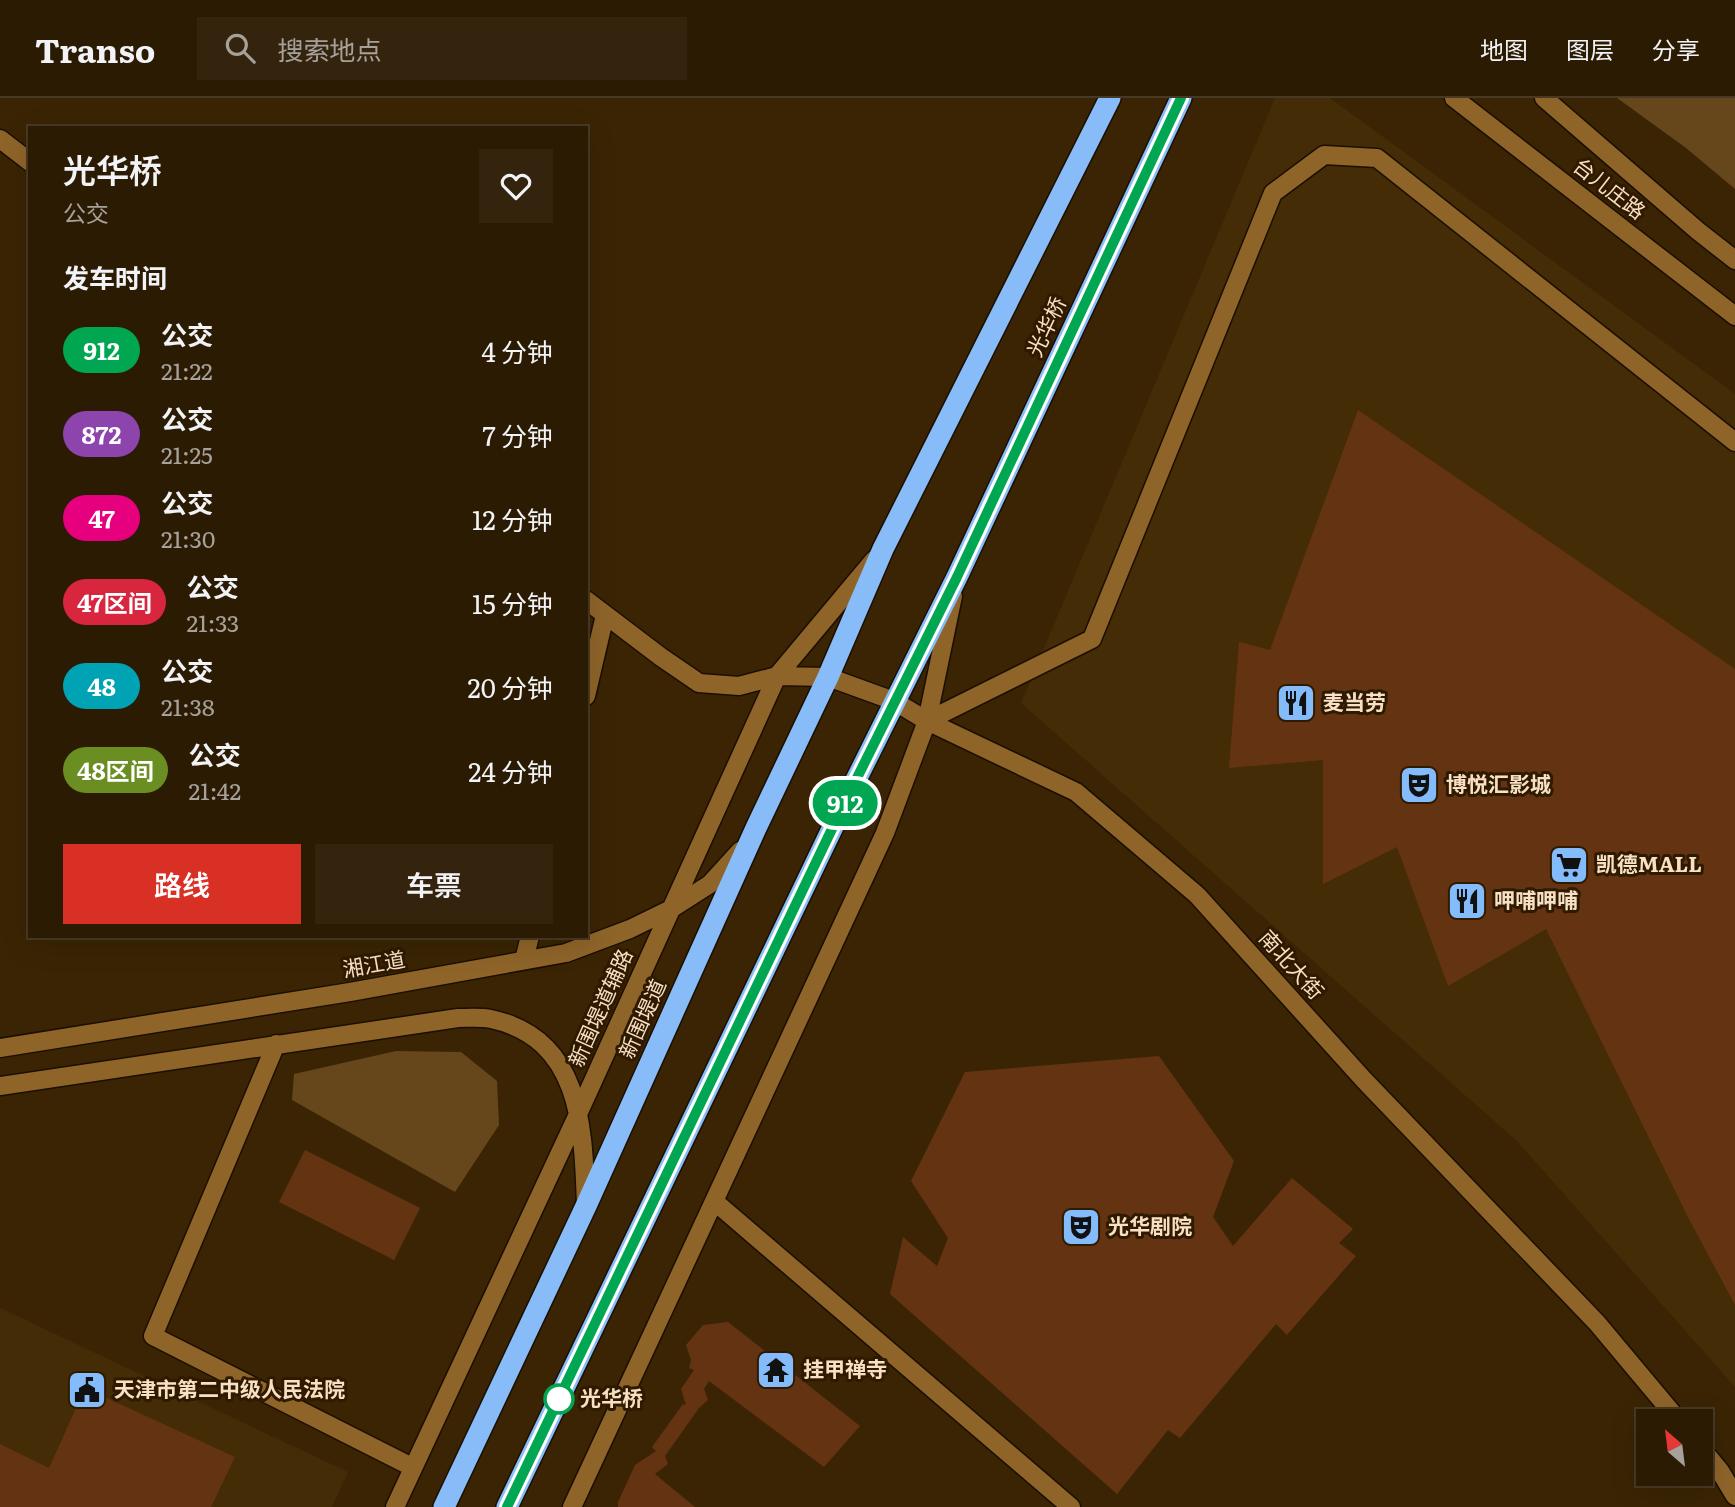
<!DOCTYPE html>
<html lang="zh">
<meta charset="utf-8">
<style>
body{margin:0;font-family:Literata,"Noto Sans SC",serif;background:#34240d;color:#f1f3f6;height:100vh;display:flex;flex-direction:column;font-size:26px;white-space:nowrap}
*{box-sizing:border-box;margin:0}
p{font-size:23px;color:#a6a19a}
.icon{flex:none;width:38px;height:38px;fill:none;stroke:currentColor;stroke-width:2;stroke-linecap:round;stroke-linejoin:round}
.map{position:relative;flex:1;overflow:hidden}
.sheet{position:absolute;left:28px;top:28px;width:560px;height:812px;display:flex;flex-direction:column;background:#2c1b03;border-radius:0px;box-shadow:0 7px 28px #0002,0 0 0 2px #483925}
.sheet>*{flex:none}
.badge{padding:0 14px;border-radius:23px;font-size:24px;line-height:46px}
.needle{width:46px;rotate:332deg}
.tools{position:absolute;left:1636px;top:1311px;display:grid;gap:14px}
.tools a{display:grid;place-items:center;width:77px;height:77px;border-radius:0px;background:#2c1b03;box-shadow:0 7px 28px #0002,0 0 0 2px #483925;font-size:35px}
.map>.badge{position:absolute;translate:-50% -50%;box-shadow:0 0 0 4px #fff}
h2{padding:0 35px;font-size:26px;line-height:63px}
.round{display:grid;place-items:center;flex:none;width:74px;height:74px;border-radius:0px;background:#34240d}
.headline{display:flex;align-items:center;justify-content:space-between;height:119px;padding:0 35px}
h1{font-size:33px;font-weight:600;line-height:52px}
.primary-button{display:flex;gap:14px;margin-top:auto;padding:14px 35px}
.primary-button a{flex:1;height:80px;border-radius:0px;background:#d93025;color:#fff;font-size:28px;font-weight:600;line-height:80px;text-align:center}
.primary-button a+a{background:#34240d;color:#f1f3f6}
ul{padding:0;list-style:none}
li{display:flex;align-items:center;gap:21px;height:84px;padding:0 35px}
li div{flex:1}
li b{display:block;font-size:26px}
li em{font-style:normal}
li .badge{min-width:77px;font-weight:700;text-align:center}
header{display:flex;align-items:center;gap:42px;box-sizing:border-box;height:98px;padding:0 35px;background:#2c1b03;border-bottom:2px solid #483925}
header strong{font-size:33px}
nav{display:flex;gap:38px;margin-inline-start:auto;font-size:24px}
.search{width:490px;height:63px;background:#34240d;display:flex;align-items:center;gap:18px;box-sizing:border-box;padding:0 24px;border-radius:0px;color:#a6a19a;font-size:26px}
.map>svg:first-child{display:block}
.built{fill:#442c06}
.green{fill:#66471b}
.building{fill:#643412}
.lines{fill:none;stroke-linecap:round;stroke-linejoin:round}
.minor-casing{stroke:#1c0f01;stroke-width:21}
.highway-casing{stroke:#1c0f01;stroke-width:24}
.minor{stroke:#8e6429;stroke-width:18}
.highway{stroke:#87bcf9;stroke-width:21}
.line-casing{stroke:#fff;stroke-width:16}
.line{stroke:#00a651;stroke-width:10}
.stop-dot{fill:#fff;stroke:#00a651;stroke-width:3.5}
.labels{text-anchor:middle;stroke-width:6;stroke-linejoin:round;paint-order:stroke}
.street-label{font-size:21px;fill:#f7e0c3;stroke:#2f1a00}
.poi-label{font-size:21px;font-weight:bold;fill:#f7e0c3;stroke:#2f1a00;text-anchor:start}
.stop-label{font-size:21px;font-weight:bold;fill:#f7e0c3;stroke:#2f1a00;text-anchor:start}
</style>
<header>
<strong>Transo</strong>
<div class="search"><svg class="icon" aria-label="search" viewBox="0 0 24 24"><circle cx="10" cy="10" r="6"/><path d="M15 15l6 6"/></svg>搜索地点</div>
<nav><a>地图</a><a>图层</a><a>分享</a></nav>
</header>
<div class="map">
<svg width="1735" height="1409" viewBox="0 0 1735 1409">
<rect width="100%" height="100%" fill="#3a2404"/>
<path class="built" d="M1275 0H1330L1735 296V1289L1517 1043 1021 605Z
M0 1210 348 1374 332 1409H0Z"/>
<path class="green" d="M1617 0H1735V91L1686 50Z
M396 953 461 954 497 983 499 1027 455 1094 292 1002 294 976Z"/>
<path class="building" d="M1358 312 1735 571V1207L1689 1121 1546 831 1448 888 1397 749 1323 786V662L1229 670 1239 544 1270 552Z
M1159 958 1234 1063 1213 1119 1233 1148 1292 1080 1353 1131 1339 1145 1356 1158 1287 1237 1276 1226 1180 1340 1168 1332 1117 1396 890 1196 903 1139 937 1168 948 1140 911 1083 965 974Z
M305 1052 420 1110 394 1162 279 1104Z
M728 1224 860 1328 824 1369 709 1283 704 1291 708 1302 699 1310 665 1358 668 1366 655 1376 695 1409H618V1404L635 1367 656 1353 652 1349 683 1306 686 1307 681 1291 694 1272 689 1270 691 1262 686 1247 703 1227Z
M85 1290 235 1359 211 1409H0V1346L49 1370Z"/>
<g class="lines">
<g class="minor-casing">
<path id="minor" d="M1454 0 1735 218
M1544 0 1698 133 1735 162
M0 41 30 64
M586 502 661 559 699 585 739 588 777 578 828 579 894 603 927 623 1076 694 1197 797 1364 982 1597 1225 1679 1323
M586 598 605 517
M927 623 1092 541 1273 95 1324 57 1377 60 1735 344
M524 862 530 838
M276 946 153 1238 412 1369
M0 950 350 894 566 855 630 831 671 811 710 786 740 753
M0 988 458 920C469 920 481 919 491 921 583 941 583 1032 586 1107
M714 1103 1071 1409
M1701 1350 1720 1373 1735 1398
M395 1409 579 1014 777 578 874 462
M572 1409 885 735 927 623 953 498"/>
</g>
<g class="highway-casing">
<path id="highway" d="M444 1409 586 1108 756 730 828 579 883 451 1110 0
M507 1409 842 710 957 479 1181 0"/>
</g>
<use href="#minor" class="minor"/>
<use href="#highway" class="highway"/>
</g>
<g class="lines">
<g class="line-casing">
<path id="line" d="M507 1409 842 710 957 479 1181 0"/>
</g>
<use href="#line" class="line"/>
</g>
<defs>
<g id="restaurant-square" transform="scale(2.0125)"><rect x="-9" y="-9" width="18" height="18" rx="4" fill="#84bcfb" stroke="#2f1a00"/><path d="M-5-6h1v4h1v-4h1v4h1v-4h1v5L-1.5 .5V6h-2V.5L-5-1ZM5-6V6H3V1.5H1.5Q1.5-4 5-6Z" fill="#111"/></g>
<g id="theatre-square" transform="scale(2.0125)"><rect x="-9" y="-9" width="18" height="18" rx="4" fill="#84bcfb" stroke="#2f1a00"/><path d="M-5-5.5Q0-4 5-5.5V0Q5 5 0 6Q-5 5-5 0ZM-3.3-2.5H-1v1.5H-3.3ZM1-2.5H3.3v1.5H1ZM-2.8 1Q0 5.5 2.8 1Z" fill="#111"/></g>
<g id="supermarket-square" transform="scale(2.0125)"><rect x="-9" y="-9" width="18" height="18" rx="4" fill="#84bcfb" stroke="#2f1a00"/><path d="M-6-5.5h2.5l.6 2H6L4.5 2H-2.5L-4.4-4H-6ZM-1.5 3.2a1.3 1.3 0 1 0 .1 0ZM3 3.2a1.3 1.3 0 1 0 .1 0Z" fill="#111"/></g>
<g id="temple-square" transform="scale(2.0125)"><rect x="-9" y="-9" width="18" height="18" rx="4" fill="#84bcfb" stroke="#2f1a00"/><path d="M0-6L5-2H3V0L6.5 2.5H4V6H1.5V3h-3V6H-4V2.5H-6.5L-3 0V-2H-5Z" fill="#111"/></g>
<g id="civic-square" transform="scale(2.0125)"><rect x="-9" y="-9" width="18" height="18" rx="4" fill="#84bcfb" stroke="#2f1a00"/><path d="M-.6-6.5H3V-4.5H.6V-3L4-1V1h2V6H-6V1h2V-1L-.6-3ZM-1.2 2.5V6h2.4V2.5Z" fill="#111"/></g>
</defs>
<g fill-rule="evenodd">
<use href="#restaurant-square" x="1296" y="605"/>
<use href="#theatre-square" x="1419" y="687"/>
<use href="#supermarket-square" x="1569" y="767"/>
<use href="#restaurant-square" x="1467" y="803"/>
<use href="#theatre-square" x="1081" y="1129"/>
<use href="#temple-square" x="776" y="1272"/>
<use href="#civic-square" x="87" y="1292"/>
</g>
<circle class="stop-dot" cx="559" cy="1301" r="14"/>
<g class="labels">
<g class="street-label">
<text transform="translate(1609 91) rotate(38)" y="7">台儿庄路</text>
<text transform="translate(1047 229) rotate(-65)" y="7">光华桥</text>
<text transform="translate(374 867) rotate(-10)" y="7">湘江道</text>
<text transform="translate(1291 867) rotate(48)" y="7">南北大街</text>
<text transform="translate(601 910) rotate(-66)" y="7">新围堤道辅路</text>
<text transform="translate(643 921) rotate(-66)" y="7">新围堤道</text>
</g>
<g class="poi-label">
<text x="1323" y="612">麦当劳</text>
<text x="1446" y="694">博悦汇影城</text>
<text x="1596" y="774">凯德MALL</text>
<text x="1494" y="810">呷哺呷哺</text>
<text x="1108" y="1136">光华剧院</text>
<text x="803" y="1279">挂甲禅寺</text>
<text x="114" y="1299">天津市第二中级人民法院</text>
</g>
<g class="stop-label">
<text x="580" y="1308">光华桥</text>
</g>
</g>
</svg>
<div class="tools">
<a><svg class="needle" viewBox="-14 -14 28 28"><path d="M0-13l5 13h-10z" fill="#e53935"/><path d="M0 13l5-13h-10z" fill="#a6a19a"/></svg></a>
</div>
<b class="badge" style="left:845px;top:705px;background:#00a651;color:#fff">912</b>
<section class="sheet">
<div class="headline"><div><h1>光华桥</h1><p>公交</p></div><a class="round"><svg class="icon" aria-label="heart" viewBox="0 0 24 24"><path d="M12 20l-8-8c-3-5 5-10 8-4 3-6 11-1 8 4z"/></svg></a></div>
<h2>发车时间</h2>
<ul>
<li><span class="badge" style="background:#00a651;color:#fff">912</span><div><b>公交</b><p>21:22</p></div><em>4 分钟</em></li>
<li><span class="badge" style="background:#8e44ad;color:#fff">872</span><div><b>公交</b><p>21:25</p></div><em>7 分钟</em></li>
<li><span class="badge" style="background:#e6007e;color:#fff">47</span><div><b>公交</b><p>21:30</p></div><em>12 分钟</em></li>
<li><span class="badge" style="background:#d7263d;color:#fff">47区间</span><div><b>公交</b><p>21:33</p></div><em>15 分钟</em></li>
<li><span class="badge" style="background:#00a3b4;color:#fff">48</span><div><b>公交</b><p>21:38</p></div><em>20 分钟</em></li>
<li><span class="badge" style="background:#6b8e23;color:#fff">48区间</span><div><b>公交</b><p>21:42</p></div><em>24 分钟</em></li>
</ul>
<div class="primary-button"><a>路线</a><a>车票</a></div>
</section>
</div>
